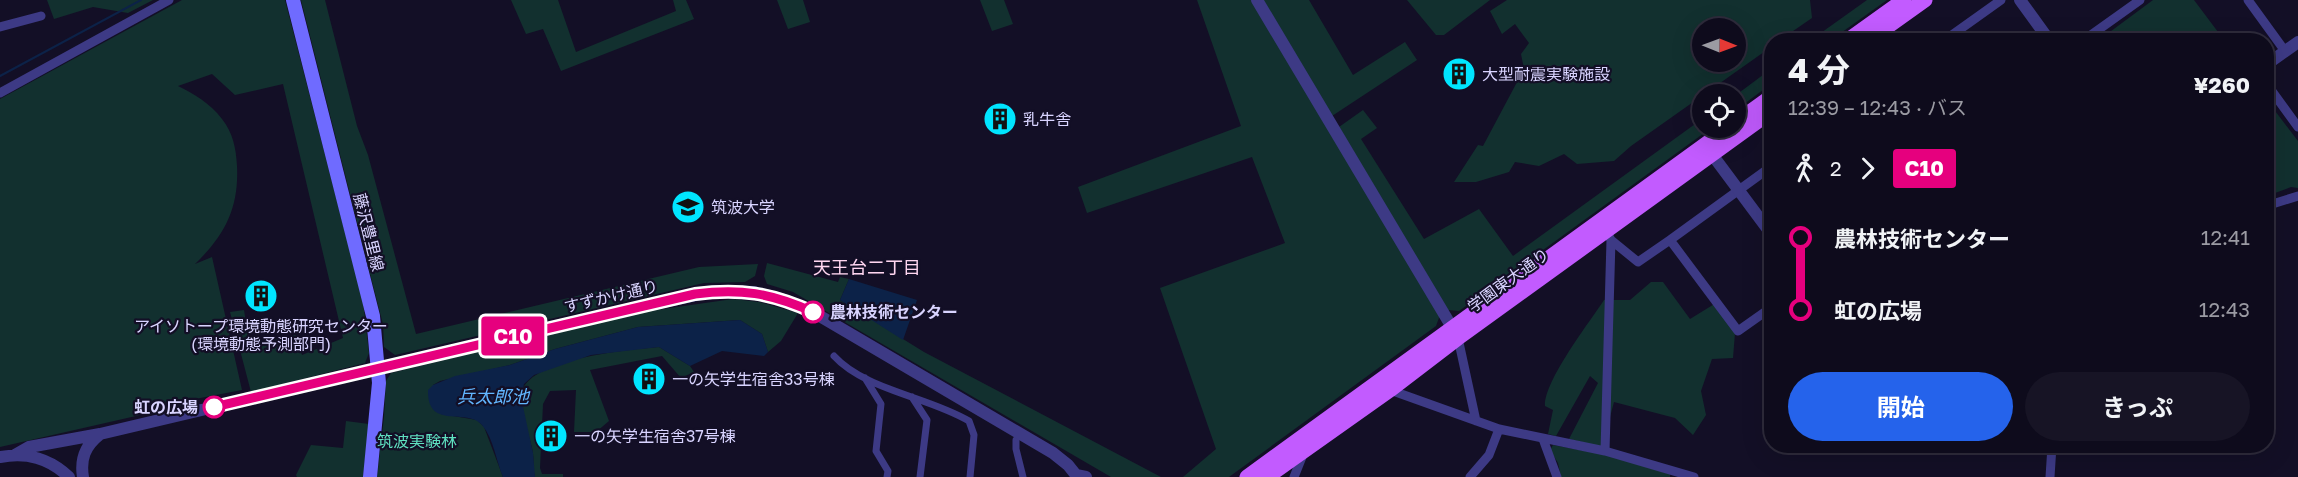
<!DOCTYPE html>
<html lang="ja">
<meta charset="utf-8">
<style>
body{margin:0;font-family:"Golos Text","Noto Sans JP",sans-serif;background:#171425;color:#f1f3f6;height:100vh;display:flex;flex-direction:column;font-size:22px;white-space:nowrap}
*{box-sizing:border-box;margin:0}
p{font-size:20px;color:#9b9ba3}
.icon{flex:none;width:33px;height:33px;fill:none;stroke:currentColor;stroke-width:2;stroke-linecap:round;stroke-linejoin:round}
.map{position:relative;flex:1;overflow:hidden}
.side{position:absolute;left:1764px;top:33px;width:510px;height:420px;display:flex;flex-direction:column;background:#0e0b1c;border-radius:24px;box-shadow:0 6px 24px #0002,0 0 0 2px #2e2b3b}
.side>*{flex:none}
.badge{padding:0 12px;border-radius:4px;font-size:21px;line-height:39px}
.needle{width:39px;rotate:91deg}
.tools{position:absolute;left:1692px;top:18px;display:grid;gap:12px}
.tools a{display:grid;place-items:center;width:54px;height:54px;border-radius:50%;background:#0e0b1c;box-shadow:0 6px 24px #0002,0 0 0 2px #2e2b3b;font-size:30px}
.map>.badge{position:absolute;translate:-50% -50%;box-shadow:0 0 0 3px #fff}
.legs{display:flex;align-items:center;gap:9px;height:66px;padding:0 24px;font-size:20px}
.legs p{margin-inline-start:auto}
.head{display:flex;align-items:center;justify-content:space-between;height:102px;padding:0 24px}
h1{font-size:33px;font-weight:700;line-height:45px}
.action{display:flex;gap:12px;margin-top:auto;padding:12px 24px}
.action a{flex:1;height:69px;border-radius:36px;background:#2563eb;color:#fff;font-size:24px;font-weight:700;line-height:69px;text-align:center}
.action a+a{background:#171425;color:#f1f3f6}
ul{padding:0 24px;list-style:none}
li{display:flex;align-items:center;gap:21px;height:72px;font-size:22px}
li i{display:grid;place-items:center;width:9px;height:100%;margin:0 8px;background:currentColor}
li i::after{content:'';width:15px;height:15px;margin:-8px;border:4px solid;border-radius:50%;background:#0e0b1c}
li p{margin-inline-start:auto}
li:first-child i{background:linear-gradient(#0000 50%,currentColor 0)}
li:last-child i{background:linear-gradient(currentColor 50%,#0000 0)}
.map>svg:first-child{display:block}
.green{fill:#12302f;fill-rule:evenodd}
.water{fill:#0c2248}
.lines{fill:none;stroke-linecap:round;stroke-linejoin:round}
.stream{stroke:#0c2248;stroke-width:2}
.pedestrian{stroke:#3d3a85;stroke-width:7}
.minor{stroke:#3d3a85;stroke-width:9}
.tertiary{stroke:#3d3a85;stroke-width:12}
.secondary{stroke:#6f6bff;stroke-width:14}
.primary{stroke:#c25bff;stroke-width:15}
.line-1-casing{stroke:#fff;stroke-width:14}
.line-1{stroke:#e6007e;stroke-width:9}
.stop-1-dot{fill:#fff;stroke:#e6007e;stroke-width:3}
.labels{text-anchor:middle;stroke-width:4.5;stroke-linejoin:round;paint-order:stroke}
.poi-label{font-size:16px;fill:#d9d4ff;stroke:#130f26;text-anchor:start}
.street-label{font-size:16px;fill:#d9d4ff;stroke:#130f26}
.stop-label{font-size:16px;font-weight:bold;fill:#d9d4ff;stroke:#130f26;text-anchor:start}
.park-label{font-size:16px;fill:#5fe0c0;stroke:#130f26}
.neighbourhood-label{font-size:18px;fill:#ffd6f0;stroke:#130f26}
.water-label{font-size:18px;font-style:italic;fill:#62b6ff;stroke:#130f26}
</style>
<div class="map">
<svg width="2298" height="477" viewBox="0 0 2298 477">
<rect width="100%" height="100%" fill="#130f26"/>
<path class="green" d="M47 0H153L128 13 93 7 54 19Z
M182 0H285L363 302 369 353 365 363 251 392 230 312 244 310 250 348 268 339 296 335 302 355 343 338 283 84 235 95 212 74 178 86C194 94 210 103 222 119 233 133 236 148 237 166 239 208 225 235 195 264L212 257 242 390 195 399 193 403 0 447V99Z
M301 0H325L357 126 368 155 416 334 699 267 758 264 755 276 745 282 704 283 395 355 384 347 383 324 378 305Z
M511 0H558L576 52 676 11 673 0H686L694 19 561 71 543 29 526 34Z
M777 0H803L810 22 788 29Z
M980 0H1004L1013 24 992 31Z
M1197 0H1252L1440 315 1436 326 1229 477H1183L1216 449 1160 288 1285 243 1252 157 1087 213 1078 187 1241 126Z
M1263 0H1309L1353 75 1405 42 1417 60 1332 116Z
M1407 0H1490L1444 35H1436Z
M1507 0H1810L1812 18 1780 40H1772L1771 47 1631 146 1614 161 1577 164 1564 154 1539 166 1515 162 1509 172 1476 182H1454L1478 145 1483 146 1524 69 1521 54 1529 43 1515 24 1502 34 1490 11ZM1702 28H1736V62H1702Z
M1867 0H1887L1831 40H1811Z
M2153 0H2194L2224 40H2099Z
M1771 69V84L1736 110V95Z
M2266 99 2298 141V188L2291 187 2267 196Z
M1363 110 1377 128 1361 139 1424 239 1479 209 1513 256 1702 119V128H1711L1459 311 1448 310 1339 127Z
M767 263 838 282 840 277 849 279 840 300 924 352 1161 477H1111L793 292 767 284 764 276Z
M1651 282H1663L1690 319 1716 303 1735 333 1733 358 1712 359 1701 391 1706 415 1693 435 1675 418 1614 402 1602 447 1569 439 1598 383 1590 376 1556 436 1548 434 1553 410 1545 406C1544 381 1589 323 1604 300H1630Z
M733 299 759 302 798 313 781 341 768 352 762 334 740 320 638 327 555 349 510 365 440 381 433 385 441 414 477 420 484 427 503 477H377L384 417 386 381 391 373 642 312Z
M659 347 690 366 694 372 681 378 662 356 590 370 609 421 596 432H574L576 390 550 391 543 404 540 468 542 474H563V477H535C533 469 534 462 533 454 531 435 518 414 521 395 526 358 629 350 659 347Z
M346 421 369 424 363 477H297L296 475 311 445 343 448Z
M1553 445 1606 455 1670 474V477H1561L1558 463 1550 450Z"/>
<path class="water" d="M849 279 917 300 903 340 840 300Z
M740 320 762 334 768 352 764 356 722 351 690 366 659 347 591 355 534 375 524 384 521 397 533 453 535 477H503C496 461 494 439 482 425 467 407 427 431 428 390L433 385 455 376 510 365 555 349 638 327Z"/>
<g class="lines">
<path class="stream" d="M0 76 141 0"/>
<path class="pedestrian" d="M834 356C865 390 929 397 969 421L974 435 970 477
M865 378 881 404 876 451 888 471 887 477
M912 397 927 420 920 477
M1016 440V449L1023 477"/>
<path class="minor" d="M2248 0 2285 51
M0 27 41 16
M1945 40 2001 0
M2084 40 2140 0
M2266 83 2298 127
M0 93 169 0
M1772 166 1670 240 1738 331 1772 307
M2266 206 2298 196
M1611 240 1638 262 1670 240
M1458 338 1476 421
M1390 390 1499 429 1605 451 1694 477
M1543 439 1557 477
M1605 451 1611 240 1606 231
M1294 477 1304 452
M1470 477 1489 455 1499 429
M2050 477 2052 446"/>
<path class="tertiary" d="M1257 0 1456 334
M2020 0 2049 40
M2266 65 2298 42
M1708 149 1772 235
M15 455 29 447 100 434 621 311 716 291 754 292 781 299 813 312 1053 453 1068 465 1076 475 1086 477
M0 457C27 452 49 458 69 477
M83 477C80 459 85 446 99 435"/>
<path class="secondary" d="M293 0 373 316 379 383 370 477"/>
<path class="primary" d="M1848 40 1904 0
M1869 40 1925 0
M1736 122 1772 96
M1247 477 1728 128
M1267 477 1390 390 1458 338 1772 111"/>
</g>
<g class="lines">
<g class="line-1-casing">
<path id="line-1" d="M214 407 695 294C740 288 771 293 813 312"/>
</g>
<use href="#line-1" class="line-1"/>
</g>
<defs>
<g id="building-disc" transform="scale(1.725)"><circle r="9.5" fill="#00e5ff" stroke="#130f26"/><path d="M-4-6H4V6H1V3H-1V6H-4ZM-2.5-4.3h1.7v1.8h-1.7ZM.8-4.3h1.7v1.8H.8ZM-2.5-1h1.7V.8h-1.7ZM.8-1h1.7V.8H.8Z" fill="#111"/></g>
<g id="university-disc" transform="scale(1.725)"><circle r="9.5" fill="#00e5ff" stroke="#130f26"/><path d="M0-5L7-2L0 1L-7-2ZM-4 1L0 2.5L4 1V4Q0 6-4 4Z" fill="#111"/></g>
</defs>
<g fill-rule="evenodd">
<use href="#building-disc" x="1459" y="74"/>
<use href="#building-disc" x="1000" y="119"/>
<use href="#university-disc" x="688" y="207"/>
<use href="#building-disc" x="261" y="296"/>
<use href="#building-disc" x="649" y="379"/>
<use href="#building-disc" x="551" y="436"/>
</g>
<g class="stop-1-dot">
<circle cx="813" cy="312" r="10"/>
<circle cx="214" cy="407" r="10"/>
</g>
<g class="labels">
<g class="poi-label">
<text x="1482" y="80">大型耐震実験施設</text>
<text x="1023" y="125">乳牛舎</text>
<text x="711" y="213">筑波大学</text>
<text x="261" y="332" text-anchor="middle">アイソトープ環境動態研究センター<tspan x="261" dy="18">(環境動態予測部門)</tspan></text>
<text x="672" y="385">一の矢学生宿舎33号棟</text>
<text x="574" y="442">一の矢学生宿舎37号棟</text>
</g>
<g class="street-label">
<text transform="translate(369 232) rotate(76)" y="6">藤沢豊里線</text>
<text transform="translate(1508 280) rotate(-36)" y="6">学園東大通り</text>
<text transform="translate(611 296) rotate(-13)" y="6">すずかけ通り</text>
</g>
<g class="stop-label">
<text x="830" y="318">農林技術センター</text>
<text x="198" y="413" text-anchor="end">虹の広場</text>
</g>
<g class="park-label">
<text x="417" y="447">筑波実験林</text>
</g>
<g class="neighbourhood-label">
<text x="867" y="274">天王台二丁目</text>
</g>
<g class="water-label">
<text x="493" y="403">兵太郎池</text>
</g>
</g>
</svg>
<div class="tools">
<a><svg class="needle" viewBox="-14 -14 28 28"><path d="M0-13l5 13h-10z" fill="#e53935"/><path d="M0 13l5-13h-10z" fill="#9b9ba3"/></svg></a>
<a><svg class="icon" aria-label="locate" viewBox="0 0 24 24"><circle cx="12" cy="12" r="6"/><path d="M12 2v4M12 18v4M2 12h4M18 12h4"/></svg></a>
</div>
<b class="badge" style="left:513px;top:336px;background:#e6007e;color:#fff">C10</b>
<section class="side">
<div class="head"><div><h1>4 分</h1><p>12:39 – 12:43 · バス</p></div><b>¥260</b></div>
<div class="legs"><svg class="icon" aria-label="walk" viewBox="0 0 24 24"><circle cx="13" cy="4" r="2"/><path d="M13 8l-2 6 4 7M11 14l-3 7M7 12l3-4h3l4 4"/></svg>2<svg class="icon" aria-label="forward" viewBox="0 0 24 24"><path d="M9 5l7 7-7 7"/></svg><b class="badge" style="background:#e6007e;color:#fff">C10</b></div>
<ul>
<li><i style="color:#e6007e"></i><b>農林技術センター</b><p>12:41</p></li>
<li><i style="color:#e6007e"></i><b>虹の広場</b><p>12:43</p></li>
</ul>
<div class="action"><a>開始</a><a>きっぷ</a></div>
</section>
</div>
